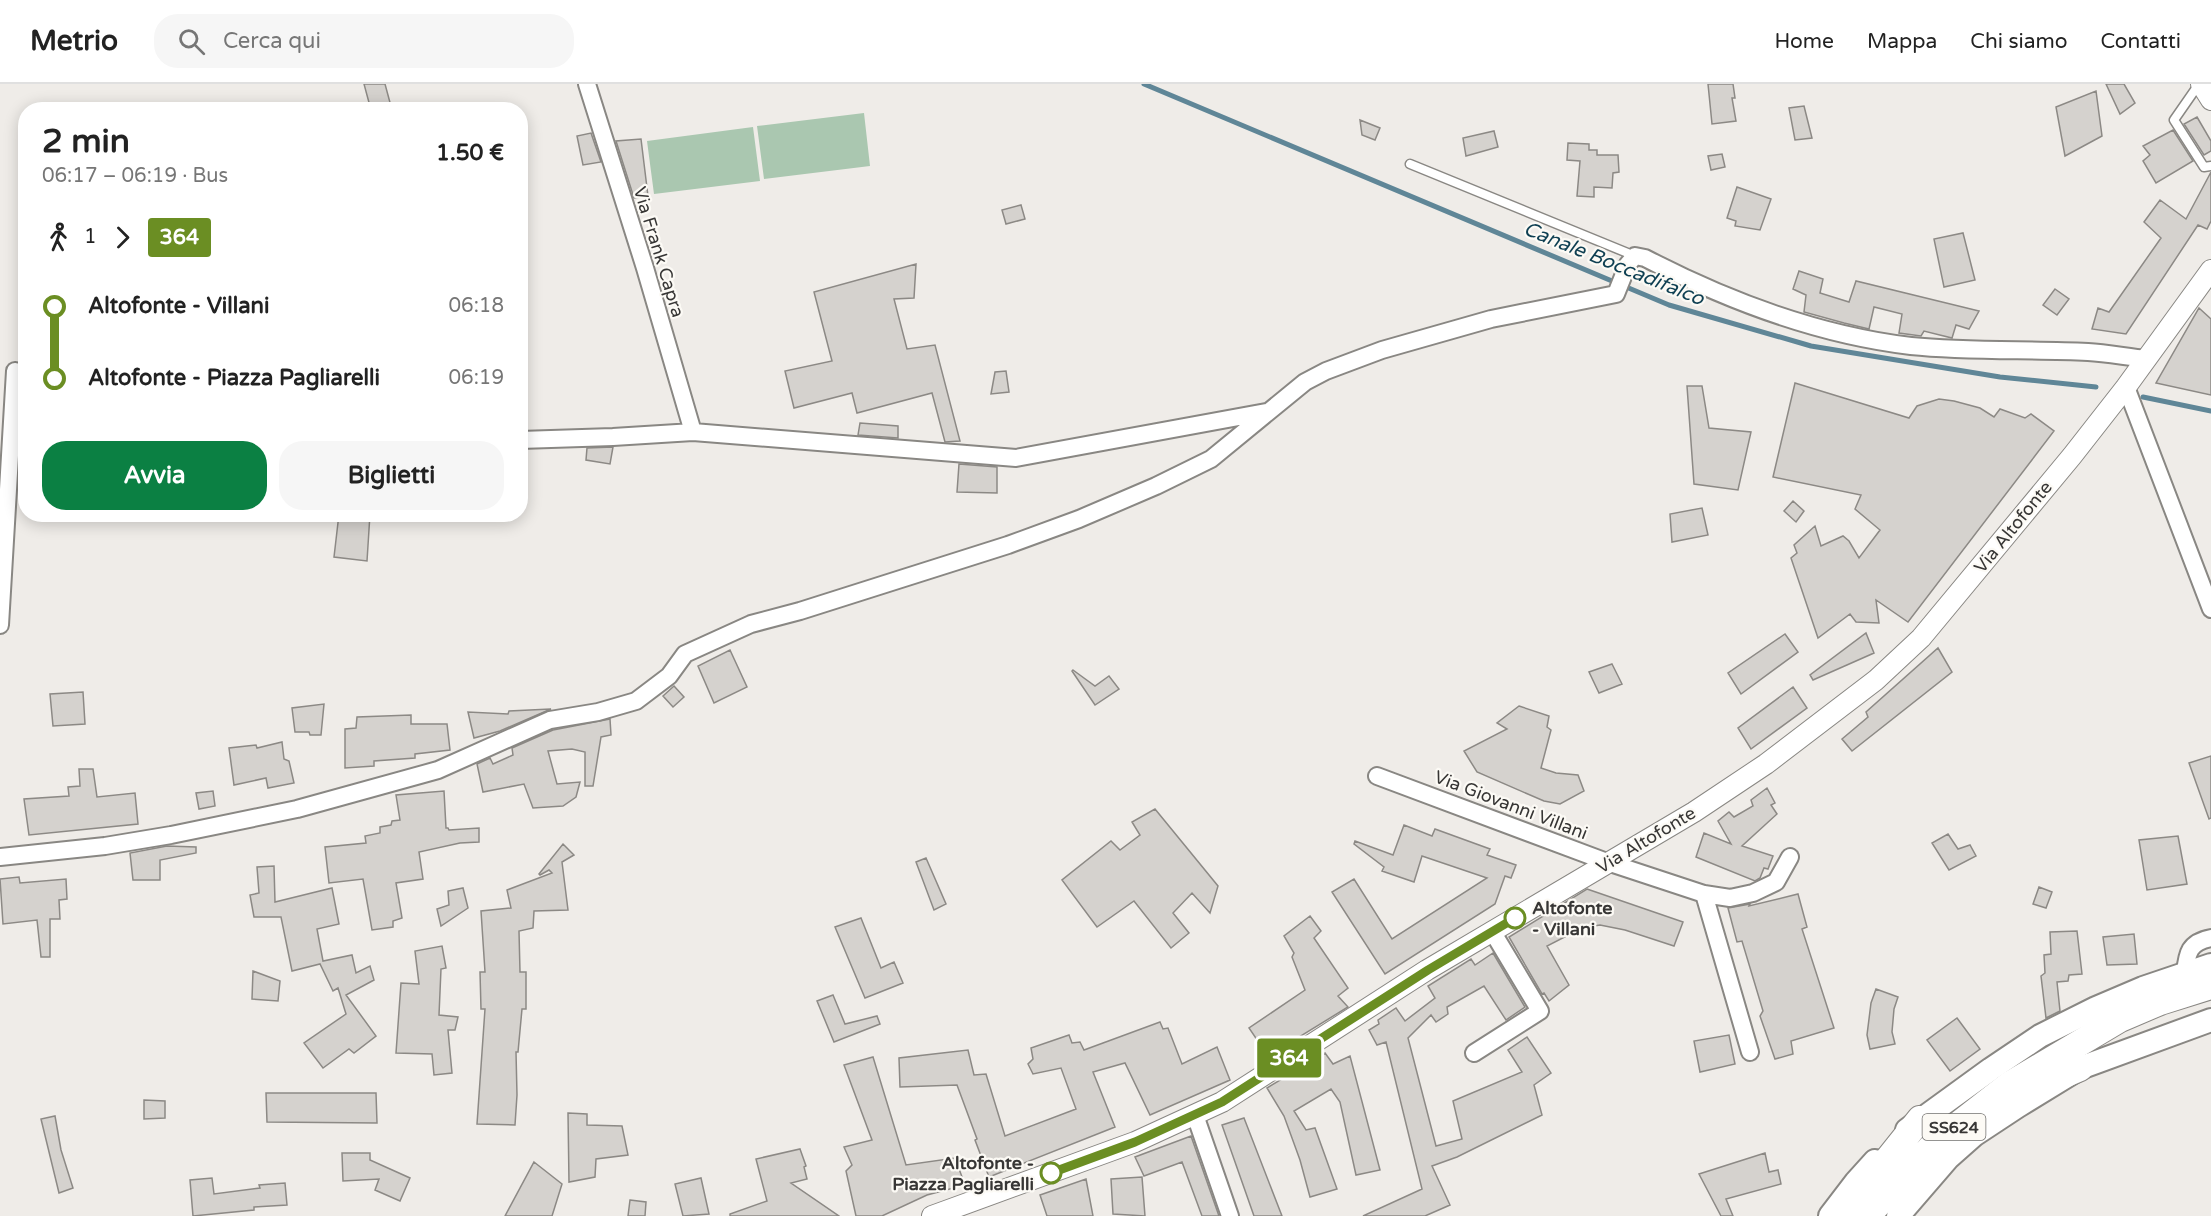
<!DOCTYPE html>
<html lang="it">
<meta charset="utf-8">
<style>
body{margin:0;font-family:"Varela Round",sans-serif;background:#f6f6f6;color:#222;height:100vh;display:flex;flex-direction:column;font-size:22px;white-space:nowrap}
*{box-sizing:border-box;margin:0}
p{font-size:20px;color:#767676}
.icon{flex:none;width:33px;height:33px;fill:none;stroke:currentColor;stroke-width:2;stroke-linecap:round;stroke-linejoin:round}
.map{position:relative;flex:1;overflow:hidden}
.sheet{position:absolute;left:18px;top:18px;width:510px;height:420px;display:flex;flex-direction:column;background:#fff;border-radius:24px;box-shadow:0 3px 15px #0003}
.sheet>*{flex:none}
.badge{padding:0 12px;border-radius:4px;font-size:21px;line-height:39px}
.map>.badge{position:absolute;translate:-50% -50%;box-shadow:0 0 0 3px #fff}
.legs{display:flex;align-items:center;gap:9px;height:66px;padding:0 24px;font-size:20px}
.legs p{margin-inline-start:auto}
.head{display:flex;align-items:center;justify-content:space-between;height:102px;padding:0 24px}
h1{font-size:33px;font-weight:700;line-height:45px}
.cta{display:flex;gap:12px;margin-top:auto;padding:12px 24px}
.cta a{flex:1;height:69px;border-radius:24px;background:#0b8043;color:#fff;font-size:24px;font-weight:700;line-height:69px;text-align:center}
.cta a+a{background:#f6f6f6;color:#222}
ul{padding:0 24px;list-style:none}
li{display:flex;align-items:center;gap:21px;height:72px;font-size:22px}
li i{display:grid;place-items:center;width:9px;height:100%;margin:0 8px;background:currentColor}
li i::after{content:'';width:15px;height:15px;margin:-8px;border:4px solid;border-radius:50%;background:#fff}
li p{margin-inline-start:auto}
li:first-child i{background:linear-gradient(#0000 50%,currentColor 0)}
li:last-child i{background:linear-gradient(currentColor 50%,#0000 0)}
header{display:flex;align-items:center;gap:36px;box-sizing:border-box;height:84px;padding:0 30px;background:#fff;border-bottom:2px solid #e0e0e0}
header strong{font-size:28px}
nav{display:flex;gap:33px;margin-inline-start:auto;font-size:21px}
.search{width:420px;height:54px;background:#f6f6f6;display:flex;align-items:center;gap:15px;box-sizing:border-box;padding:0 21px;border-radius:24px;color:#767676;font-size:22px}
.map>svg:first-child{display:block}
.green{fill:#aac7b0}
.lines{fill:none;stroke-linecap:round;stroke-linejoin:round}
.stream{stroke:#5f8697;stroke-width:5}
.building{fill:#d5d2ce;stroke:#8c8985;stroke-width:1.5}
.service-casing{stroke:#898783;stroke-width:11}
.minor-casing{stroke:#898783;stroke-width:20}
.tertiary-casing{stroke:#898783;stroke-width:22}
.secondary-casing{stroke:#898783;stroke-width:26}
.primary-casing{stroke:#898783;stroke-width:28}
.service{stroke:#fff;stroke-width:8}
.minor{stroke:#fff;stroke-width:16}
.tertiary{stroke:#fff;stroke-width:20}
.secondary{stroke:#fff;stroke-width:22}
.primary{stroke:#fff;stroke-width:26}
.line-1-casing{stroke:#fff;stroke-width:14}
.line-1{stroke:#6b8e23;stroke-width:9}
.stop-1-dot{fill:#fff;stroke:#6b8e23;stroke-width:3}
.labels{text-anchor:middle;stroke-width:4.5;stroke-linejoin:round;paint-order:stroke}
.shield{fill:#fcfaf5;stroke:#72716f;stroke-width:1.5}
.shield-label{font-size:16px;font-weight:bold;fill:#373635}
.street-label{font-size:18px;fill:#373635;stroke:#fcfaf5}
.stop-label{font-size:18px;font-weight:bold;fill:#373635;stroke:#fcfaf5;text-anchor:start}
.water-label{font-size:20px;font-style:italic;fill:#0e3f52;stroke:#fcfaf5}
</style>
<header>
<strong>Metrio</strong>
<div class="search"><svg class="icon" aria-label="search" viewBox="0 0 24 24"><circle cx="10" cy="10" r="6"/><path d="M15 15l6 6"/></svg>Cerca qui</div>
<nav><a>Home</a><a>Mappa</a><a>Chi siamo</a><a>Contatti</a></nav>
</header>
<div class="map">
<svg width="2211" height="1132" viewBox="0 0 2211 1132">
<rect width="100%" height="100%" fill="#efece8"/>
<path class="green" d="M864 29 870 82 764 95 757 42Z
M753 43 760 97 654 110 647 57Z"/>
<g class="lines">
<path class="stream" d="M1144 0 1669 221 1811 262 2000 293 2096 303
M2143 313 2211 327"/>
</g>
<path class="building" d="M364 0H385L392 26H371Z
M1708 0H1733L1735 14H1732L1736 37 1712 40Z
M2106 0H2124L2135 19 2120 30Z
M2096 7 2102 52 2065 72 2056 23Z
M1804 22 1812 54 1795 56 1789 24Z
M2197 33 2211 57V67L2204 71 2184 40Z
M1360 36 1380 44 1375 56 1362 51Z
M2173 46 2193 77 2156 99 2143 77 2150 71 2143 62Z
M1494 47 1498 63 1466 72 1463 54Z
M591 49 601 78 583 81 577 52Z
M641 55 648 112 634 114 616 57Z
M1568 59 1589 60V66H1597V71H1618L1619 88 1613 89 1612 104 1594 103V113L1577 112 1580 77 1567 76Z
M1722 70 1725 83 1711 86 1708 72Z
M2211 88V137L2207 145 2198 141 2126 250 2092 245 2098 224 2109 228 2161 154 2144 138 2160 116 2186 135Z
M1737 103 1771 115 1760 146 1735 142 1736 137 1727 134Z
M1021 121 1025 135 1006 140 1002 126Z
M1963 149 1975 196 1944 203 1934 155Z
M916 180 914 214 894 215 907 265 935 261 960 357 945 358 932 309 857 329 852 309 794 324 785 287 832 277 814 208Z
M1799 187 1823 195 1820 209 1849 218 1856 197 1979 227 1969 245 1956 241 1952 254 1924 247 1921 252 1899 249 1902 230 1874 223 1869 245 1844 239 1804 228 1806 211 1793 205Z
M2055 205 2069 215 2057 231 2043 221Z
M2199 224 2211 235V311L2156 299Z
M1006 287 1009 308 991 310 995 288Z
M1795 299 1909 334 1917 322 1939 315 1954 317 1980 324 1994 333 2000 325 2025 334 2031 330 2054 347 1908 538 1876 516 1879 539 1856 538 1850 530 1818 554 1791 474 1797 469 1794 461 1815 442 1821 462 1843 452 1849 457 1859 474 1880 446 1855 425 1861 411 1773 393Z
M1687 302H1702L1709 344 1751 348 1738 406 1694 400Z
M860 339 898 342V354L858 351Z
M613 363 610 380 586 376 587 364Z
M959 380 997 383V409L957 408Z
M1793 417 1804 427 1796 438 1784 427Z
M1702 424 1708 451 1672 458 1670 430Z
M339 430H370L367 477 334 473Z
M1866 549 1874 569 1813 596 1810 591Z
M1785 550 1798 568 1741 610 1728 589Z
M1938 564 1952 588 1852 667 1842 655 1868 633 1866 628Z
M730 566 747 603 714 619 698 582Z
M1612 580 1622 600 1599 609 1589 588Z
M1073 586 1095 602 1109 592 1119 605 1095 621 1072 587Z
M674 602 684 613 673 623 663 612Z
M1793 603 1807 624 1751 665 1738 644Z
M83 608 85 640 53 642 50 610Z
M324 620 321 651H310L309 648H295L292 624Z
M1519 622 1549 632 1547 643 1551 646 1541 684 1556 689 1578 691 1584 707 1560 720 1544 717 1477 688 1464 667 1507 645 1497 639Z
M551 625 500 647 474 654 468 628 508 630 509 627Z
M411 631V640H447L450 666 415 670V674L374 677V682L345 684V645L356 644 357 633Z
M610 635 611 651 601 653 593 702H585V668L572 665 548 667 557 700 580 698 576 713 563 722 533 724 524 700 483 708 477 680 490 674 493 680 513 671 512 664 553 646Z
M282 658 284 675 289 677 294 699 268 704 266 694 234 701 229 664 256 661 257 664Z
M2211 672V734L2209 735 2189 679Z
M79 685H93L97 713 135 709 138 740 29 751 24 715 69 712 68 703 80 702Z
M1767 704 1775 719 1771 721 1777 730 1742 762 1773 772 1768 785 1764 784 1760 794 1755 797 1696 773 1704 749 1731 760 1718 737 1729 728 1734 733 1753 722 1751 716Z
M213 707 215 722 199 725 196 709Z
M444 707 446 744H448L449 746 479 744V758L460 759 419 768 423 795 396 799 402 834 393 837V843L372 846 363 795 329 799 325 763 366 759 365 752 380 749V743L391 741 392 737 400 736 396 711Z
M1155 725 1218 802 1210 829 1192 809 1173 829 1189 849 1171 864 1134 817 1097 843 1062 796 1111 757 1120 766 1140 751 1132 738Z
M1404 741 1432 752 1435 745 1490 765 1487 771 1516 781 1511 794 1505 792 1495 820 1385 890 1332 808 1354 795 1392 855 1487 794 1422 772 1414 798 1382 787 1384 783 1354 760 1355 757 1393 771Z
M1948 750 1958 765 1970 761 1976 772 1949 786 1932 759Z
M2178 752 2187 800 2147 806 2139 756Z
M563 760 574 771 562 778 568 826 534 827 533 844 519 847 520 888H526V925H522L518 968H516L517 1011 515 1041 477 1040 485 925H481L480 888H485L481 827 511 824 507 806 552 789 549 786 540 791 539 790Z
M167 762 196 763V769L160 776V796H133L130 769Z
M926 774 946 820 934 826 916 778Z
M274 782 275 818 332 804 339 840 317 845 323 877 352 871 356 889 370 882 374 896 346 911 376 952 354 969 349 965 323 984 304 959 346 930 338 904 333 907 320 880 292 887 281 833H254L250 811 259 809 257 783Z
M19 793 20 799 66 795 67 815 59 816 60 835H50V873H41L37 836 3 840 0 795Z
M2039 803 2052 808 2046 824 2033 820Z
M463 804 468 824 441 842 437 825 449 821 448 807Z
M1587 805 1683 838 1674 862 1625 846 1600 841 1582 844 1547 862 1569 901 1549 917 1544 909 1542 910 1509 853Z
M1798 810 1807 843 1802 845 1834 944 1791 957 1793 970 1775 975 1760 932 1763 927 1742 857 1737 858 1728 824 1750 820 1749 822Z
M1310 832 1321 847 1314 854 1348 904 1338 912 1348 923 1268 972 1249 944 1305 906 1292 873 1294 869 1284 852Z
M861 834 881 884 894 878 903 899 865 914 835 843Z
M2077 847 2082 890 2069 891 2068 897 2057 898 2060 927 2046 934 2041 892 2045 889 2044 871 2051 870 2050 848Z
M2134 850 2137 880 2107 881 2103 853Z
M442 862 446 884 441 885 439 931 458 933 455 946H448L452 989 434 991 432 970 396 969 401 899 419 900 415 867Z
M1493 869 1525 923 1506 936 1484 902 1447 923 1448 930 1436 938 1431 931 1408 954 1436 1062 1462 1055 1453 1017 1522 988 1508 966 1527 953 1551 989 1534 1001 1542 1031 1457 1073 1432 1082 1450 1121 1425 1132H1363L1422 1105 1386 958 1377 961 1369 946 1379 940 1378 936 1396 924 1405 937 1435 914 1428 902 1471 875 1475 881Z
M253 887 280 897 278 917 252 915Z
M1876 905 1898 913 1894 925 1892 948 1895 960 1870 965 1867 951 1871 919Z
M833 911 845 940 877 932 880 940 834 958 817 917Z
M1957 934 1980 965 1950 987 1927 956Z
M1160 938 1163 945 1168 944 1182 980 1217 963 1230 996 1150 1031 1125 979 1093 988 1115 1043 989 1093 975 1056 977 1055 957 1001 900 1003 899 974 968 966 974 991 986 990 1005 1052 1076 1025 1061 984 1033 990 1028 980 1033 975 1031 964 1069 951 1072 959 1080 958 1084 966Z
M1729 951 1735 980 1700 988 1694 957Z
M1325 969 1333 980 1350 972 1380 1086 1356 1091 1340 1018 1331 1005 1294 1027 1306 1046 1315 1044 1337 1105 1310 1113 1300 1076 1284 1032 1267 1004Z
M873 973 906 1081 955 1074 965 1101 927 1111 882 1132H856L846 1087 852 1081 844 1063 872 1056 844 981Z
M266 1009H376L377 1039 267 1038Z
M144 1016 165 1017V1034L144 1035Z
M568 1029 587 1030V1041L622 1042 628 1071 596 1075 595 1093 569 1098Z
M55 1032 61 1066 73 1104 59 1109 41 1035Z
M1244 1034 1282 1132H1254L1222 1041Z
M1191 1052 1219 1132H1202L1182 1078 1144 1092 1135 1073Z
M800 1065 806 1082 804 1083 807 1095 791 1099 839 1132H730V1130L767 1117 756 1075Z
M342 1069H370V1076L410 1094 400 1117 375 1106 379 1095 343 1097Z
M1765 1069 1769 1088 1778 1086 1781 1100 1726 1115 1733 1132H1721L1699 1090Z
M534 1078 562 1100 552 1132H505Z
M1142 1093 1145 1132 1113 1130 1111 1095Z
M212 1094 214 1110 260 1104 259 1101 285 1099 287 1121 254 1123V1126L193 1132 190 1096Z
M701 1094 709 1130 683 1132 675 1100Z
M1086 1095 1093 1132H1047L1040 1111Z
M630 1116 646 1118 645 1132H628Z"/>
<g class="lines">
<g class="service-casing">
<path id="service" d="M2199 0 2174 36 2204 83 2211 82
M1410 80 1635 172"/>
</g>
<g class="minor-casing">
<path id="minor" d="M587 0 645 184 693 348
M2126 303 2211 525
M520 356 613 353 693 348 1016 374 1266 328
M0 541 15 287 26 289
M1377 692 1607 778 1704 810 1730 814 1753 809 1776 798 1790 773
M0 773 105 762 171 751 297 725 438 686 550 636 598 628 636 617 669 592 685 570 751 540 800 527 1008 461 1079 435 1156 402 1211 375 1305 298 1326 287 1382 266 1491 235 1616 210 1628 180 1635 172 1645 174C1728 217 1817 251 1911 262 1970 268 2029 265 2088 268 2107 269 2127 273 2147 275
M1704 810 1750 968
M2185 889C2187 869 2189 858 2211 854
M1474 969 1540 927 1492 847
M1195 1031 1230 1132"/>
</g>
<g class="tertiary-casing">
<path id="tertiary" d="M2201 0 2211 16
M932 1132 1135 1058 1222 1018 1427 886 1694 728 1766 680 1876 596 1921 554 2072 372 2126 303 2211 186"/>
</g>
<g class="secondary-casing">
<path id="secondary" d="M1907 1046 1991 985 2040 952 2096 924 2143 904 2211 881
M1830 1132 1856 1098 1875 1077
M1898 1132 1948 1074 1974 1051 2018 1022 2080 984 2211 936"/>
</g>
<g class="primary-casing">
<path id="primary" d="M2012 1013 2080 984
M1854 1132 1868 1100 1920 1035
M1867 1132 1936 1058 2009 1001 2120 935 2160 918 2211 902"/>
</g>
<use href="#service" class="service"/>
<use href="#minor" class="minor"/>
<use href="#tertiary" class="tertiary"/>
<use href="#secondary" class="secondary"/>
<use href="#primary" class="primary"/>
</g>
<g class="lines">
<g class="line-1-casing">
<path id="line-1" d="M1051 1089 1135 1058 1222 1018 1428 886 1515 834"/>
</g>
<use href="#line-1" class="line-1"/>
</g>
<g class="stop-1-dot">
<circle cx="1515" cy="834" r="10"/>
<circle cx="1051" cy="1089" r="10"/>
</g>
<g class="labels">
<rect class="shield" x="1922.5" y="1030" width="63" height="26" rx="4.5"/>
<g class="shield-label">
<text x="1954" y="1049">SS624</text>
</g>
<g class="street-label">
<text transform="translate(659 168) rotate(73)" y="6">Via Frank Capra</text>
<text transform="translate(2013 443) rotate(-51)" y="6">Via Altofonte</text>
<text transform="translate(1511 721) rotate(21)" y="6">Via Giovanni Villani</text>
<text transform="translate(1646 756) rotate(-31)" y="6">Via Altofonte</text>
</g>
<g class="stop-label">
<text x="1532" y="830">Altofonte<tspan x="1532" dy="21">- Villani</tspan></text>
<text x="1034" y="1085" text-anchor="end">Altofonte -<tspan x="1034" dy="21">Piazza Pagliarelli</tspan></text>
</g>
<g class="water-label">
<text transform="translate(1614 179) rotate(22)" y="7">Canale Boccadifalco</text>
</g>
</g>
</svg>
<b class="badge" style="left:1289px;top:974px;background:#6b8e23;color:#fff">364</b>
<section class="sheet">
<div class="head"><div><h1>2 min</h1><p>06:17 – 06:19 · Bus</p></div><b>1.50 €</b></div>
<div class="legs"><svg class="icon" aria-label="walk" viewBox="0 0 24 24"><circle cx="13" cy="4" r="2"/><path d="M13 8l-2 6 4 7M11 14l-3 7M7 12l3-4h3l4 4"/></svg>1<svg class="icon" aria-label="forward" viewBox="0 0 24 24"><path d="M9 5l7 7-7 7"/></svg><b class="badge" style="background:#6b8e23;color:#fff">364</b></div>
<ul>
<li><i style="color:#6b8e23"></i><b>Altofonte - Villani</b><p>06:18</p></li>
<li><i style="color:#6b8e23"></i><b>Altofonte - Piazza Pagliarelli</b><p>06:19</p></li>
</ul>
<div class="cta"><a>Avvia</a><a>Biglietti</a></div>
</section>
</div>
